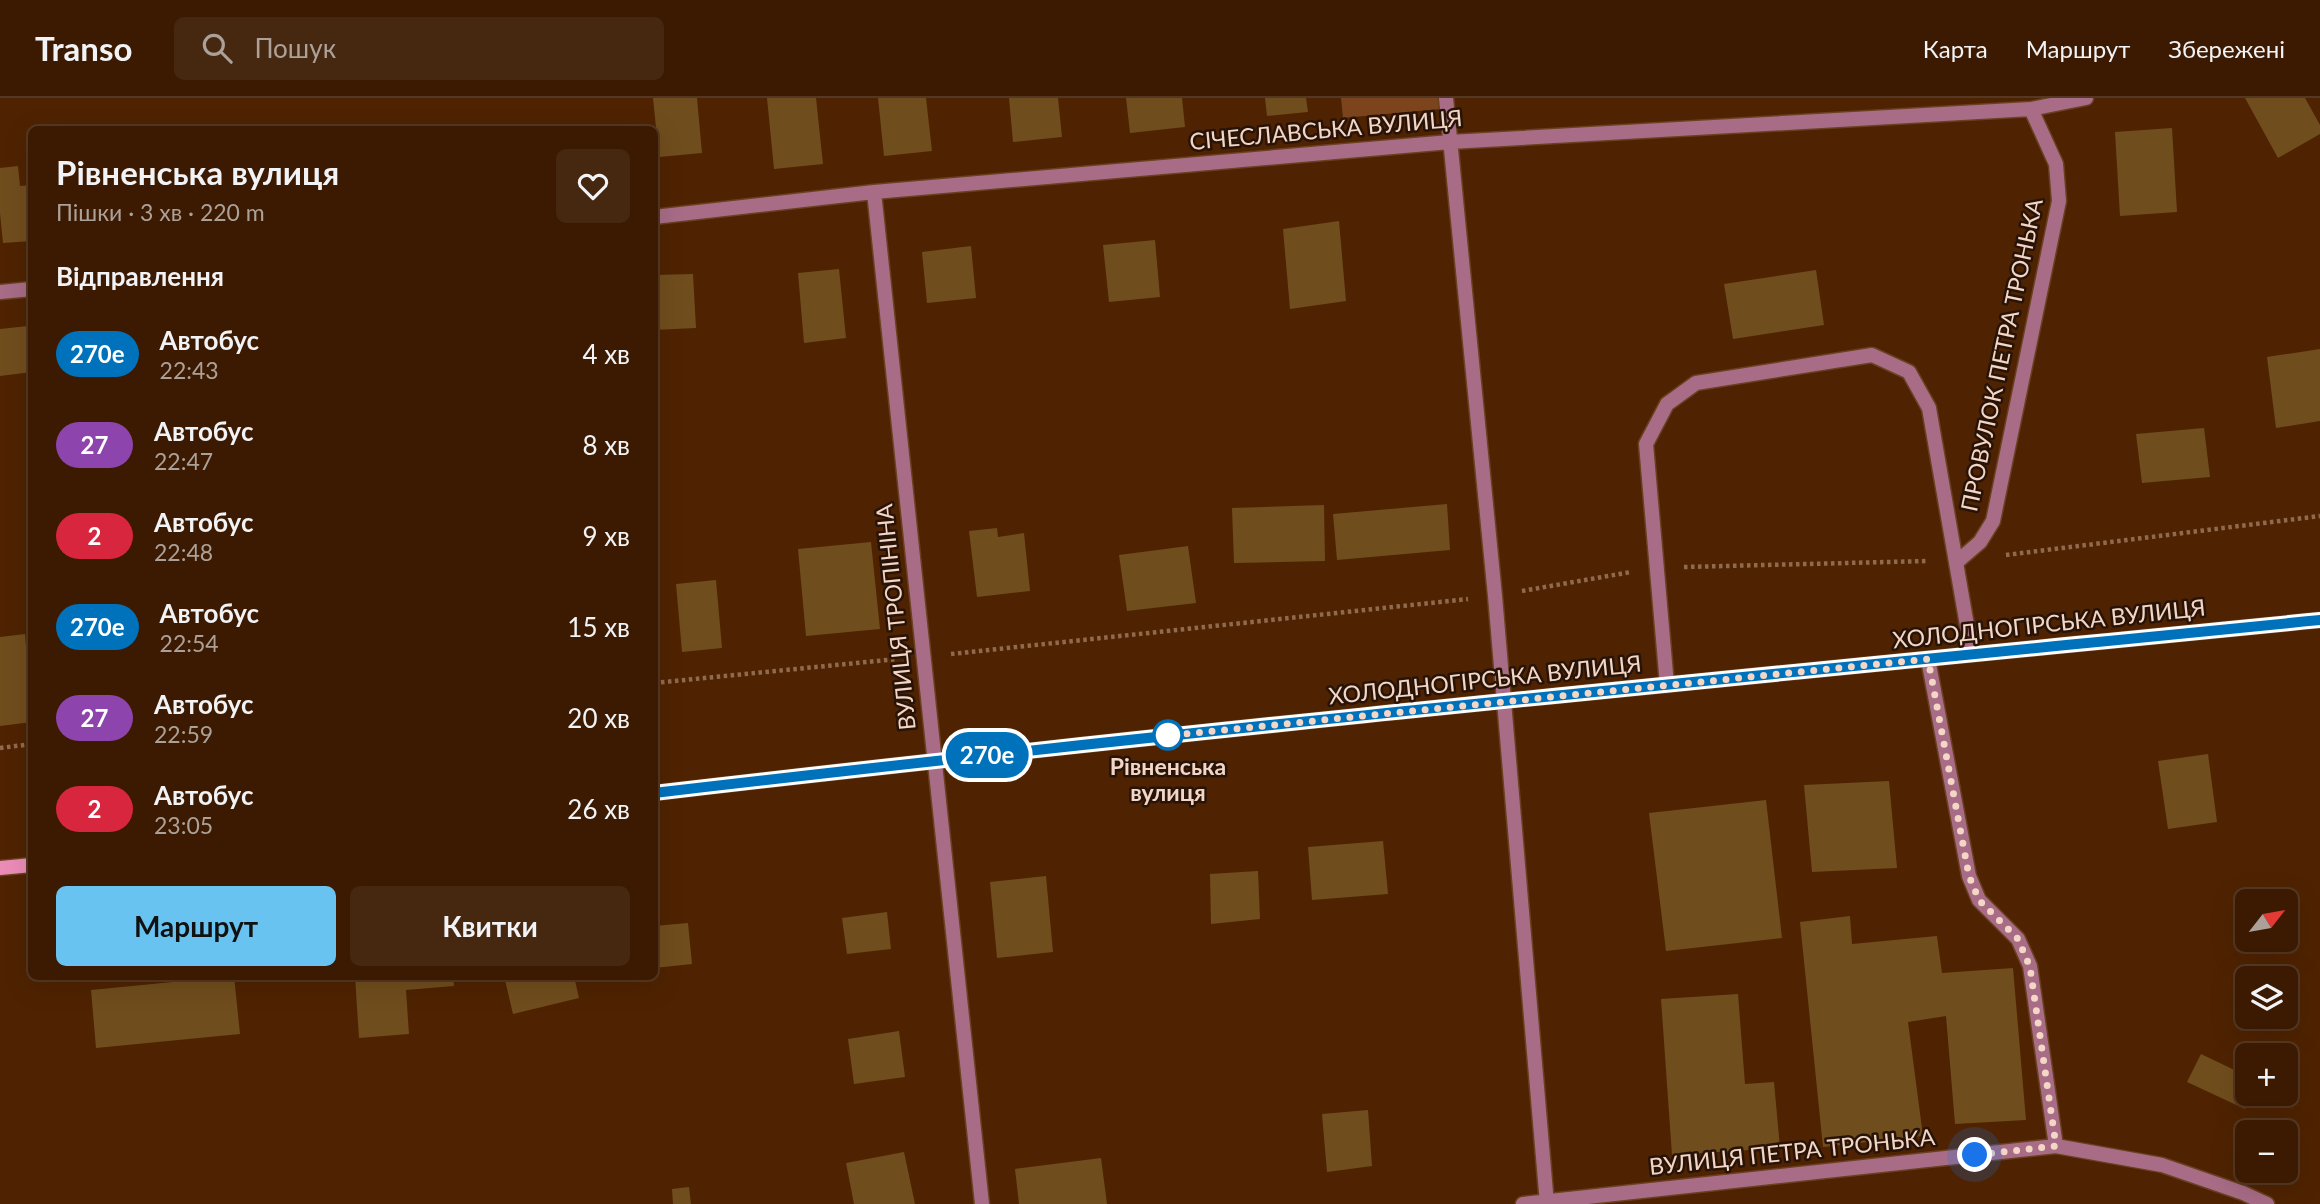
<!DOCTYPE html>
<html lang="uk">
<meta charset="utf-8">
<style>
body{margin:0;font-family:Lato,sans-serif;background:#462710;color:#f1f3f6;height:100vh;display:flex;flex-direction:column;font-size:26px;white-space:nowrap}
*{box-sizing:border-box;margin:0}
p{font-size:23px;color:#aca199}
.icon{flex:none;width:38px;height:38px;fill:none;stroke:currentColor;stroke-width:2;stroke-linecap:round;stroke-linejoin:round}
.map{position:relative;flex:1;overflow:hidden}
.panel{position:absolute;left:28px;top:28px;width:630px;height:854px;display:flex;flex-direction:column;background:#3b1a01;border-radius:10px;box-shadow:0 7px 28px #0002,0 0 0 2px #543823}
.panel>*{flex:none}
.badge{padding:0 14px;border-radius:23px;font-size:24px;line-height:46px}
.needle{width:46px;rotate:59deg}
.controls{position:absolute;left:2235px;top:791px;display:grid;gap:14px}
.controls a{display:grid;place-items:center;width:63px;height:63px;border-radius:10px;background:#3b1a01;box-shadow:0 7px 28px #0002,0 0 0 2px #543823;font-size:35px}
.you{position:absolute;width:35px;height:35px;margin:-18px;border:5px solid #fff;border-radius:50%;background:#1a73e8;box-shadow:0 0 0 10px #1a73e833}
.map>.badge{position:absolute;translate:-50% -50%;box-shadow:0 0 0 4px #fff}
h2{padding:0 28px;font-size:26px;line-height:63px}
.round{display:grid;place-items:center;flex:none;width:74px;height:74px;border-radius:10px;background:#462710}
.summary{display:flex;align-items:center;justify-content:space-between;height:119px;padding:0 28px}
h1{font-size:33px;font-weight:700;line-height:52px}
.action{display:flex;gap:14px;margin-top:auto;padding:14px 28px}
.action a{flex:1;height:80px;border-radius:10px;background:#69c3f1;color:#111;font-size:28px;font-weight:700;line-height:80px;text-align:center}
.action a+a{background:#462710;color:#f1f3f6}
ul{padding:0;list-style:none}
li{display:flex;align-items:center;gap:21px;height:91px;padding:0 28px}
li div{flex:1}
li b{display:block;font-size:26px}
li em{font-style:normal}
li .badge{min-width:77px;font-weight:700;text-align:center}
header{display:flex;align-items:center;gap:42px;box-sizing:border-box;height:98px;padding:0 35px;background:#3b1a01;border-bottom:2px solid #543823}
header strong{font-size:33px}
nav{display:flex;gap:38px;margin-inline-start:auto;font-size:24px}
.search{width:490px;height:63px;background:#462710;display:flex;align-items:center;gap:18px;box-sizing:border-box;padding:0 24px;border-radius:10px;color:#aca199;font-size:26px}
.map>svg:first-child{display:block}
.green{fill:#7c441d}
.building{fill:#704d1d}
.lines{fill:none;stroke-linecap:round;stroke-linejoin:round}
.lane-casing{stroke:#694020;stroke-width:17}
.street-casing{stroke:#694020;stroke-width:17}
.secondary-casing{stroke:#694020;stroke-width:17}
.path{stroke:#906a4f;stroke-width:4.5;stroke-dasharray:3.5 3.5;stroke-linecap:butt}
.lane{stroke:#a86c86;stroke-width:14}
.street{stroke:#a86c86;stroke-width:14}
.secondary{stroke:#eb8cb7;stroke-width:14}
.line-casing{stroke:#fff;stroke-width:16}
.line{stroke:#0072bc;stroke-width:10}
.walk{stroke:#f3d6c5;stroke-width:7;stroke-dasharray:0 12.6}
.stop-dot{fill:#fff;stroke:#0072bc;stroke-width:3.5}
.labels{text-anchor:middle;stroke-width:5;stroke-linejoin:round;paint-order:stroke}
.street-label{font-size:23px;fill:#f3d6c5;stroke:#271307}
.stop-label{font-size:23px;font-weight:bold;fill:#f3d6c5;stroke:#271307}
</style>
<header>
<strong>Transo</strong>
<div class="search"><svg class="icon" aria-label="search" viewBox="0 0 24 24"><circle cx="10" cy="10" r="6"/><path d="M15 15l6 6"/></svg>Пошук</div>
<nav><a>Карта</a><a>Маршрут</a><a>Збережені</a></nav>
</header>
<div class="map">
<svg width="2320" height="1106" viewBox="0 0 2320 1106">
<rect width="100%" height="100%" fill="#4f2301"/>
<path class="green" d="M1341 0H1439L1440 11 1343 20Z"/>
<path class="building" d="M653 0H697L702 55 659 59Z
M767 0H816L823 66 774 71Z
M878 0H926L932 53 884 58Z
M1009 0H1058L1062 39 1013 44Z
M1126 0H1182L1185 29 1130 35Z
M1265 0H1306L1308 14 1267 18Z
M2245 0H2305L2320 27V36L2278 60Z
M2172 30 2177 114 2120 118 2115 34Z
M18 68 20 88 32 87V143L3 145 0 115V70Z
M1339 123 1346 203 1290 211 1283 131Z
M1155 142 1160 199 1109 204 1103 147Z
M971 148 976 200 927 205 922 154Z
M839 171 846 240 804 245 798 175Z
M1816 172 1824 227 1733 241 1724 186Z
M693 176 696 230 654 232V177Z
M28 228 32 274 0 278V231Z
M2320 251V323L2276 330 2267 259Z
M2204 330 2210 379 2142 385 2136 336Z
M1447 406 1450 452 1337 462 1333 416Z
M1324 407 1325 463 1234 465 1232 410Z
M997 430 998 439 1024 435 1030 493 977 499 969 433Z
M871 444 880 531 806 538 798 451Z
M1188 448 1196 505 1127 513 1119 457Z
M716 482 722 550 682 554 676 486Z
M25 536 32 624 0 628V539Z
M2208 656 2217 724 2168 731 2158 663Z
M1889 683 1897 770 1812 774 1804 687Z
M1766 702 1782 840 1666 853 1649 715Z
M1383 743 1388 796 1312 802 1308 749Z
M1258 773 1260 821 1211 826 1210 776Z
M1046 778 1053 854 997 860 990 784Z
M887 814 891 851 847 856 842 820Z
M1850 818 1852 846 1937 838 1942 875 2013 870 2026 1022 1955 1026 1946 918 1908 924 1923 1038 1823 1049 1800 824Z
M688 825 692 866 654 870V828Z
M234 878 240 936 96 950 91 892Z
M355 878H453L454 888 406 892 409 936 359 940Z
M504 878H574L579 900 513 916Z
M1738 896 1745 986 1774 984 1780 1050 1672 1057 1661 901Z
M899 933 905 979 854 986 848 941Z
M2201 956 2247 978V996H2252L2245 1011 2187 984Z
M1368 1012 1372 1068 1327 1074 1322 1016Z
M904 1054 915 1106H854L846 1065Z
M1101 1060 1107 1106H1019L1015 1071Z
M689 1089 691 1106H673L672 1091Z"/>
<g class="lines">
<g class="lane-casing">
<path id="lane" d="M1667 587 1646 346 1667 306 1696 285 1872 257 1909 274 1929 310 1972 556"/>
</g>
<g class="street-casing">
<path id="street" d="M1446 0 1495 498 1547 1106
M874 94 982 1106
M654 119 874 94 1450 44 2031 11 2086 0
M0 194 32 191
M1958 463 1980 444 1993 423 2059 103 2056 66 2031 11
M1928 561 1969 778 1979 802 2018 841 2030 868 2056 1048
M1523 1106 2056 1048 2162 1067 2243 1095 2267 1106"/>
</g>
<g class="secondary-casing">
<path id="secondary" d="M654 695C1209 630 1765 577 2320 522
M0 770 32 767"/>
</g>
<path class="path" d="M2006 457 2320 418
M1684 469 1928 463
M1522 493 1631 474
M951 556 1468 501
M654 585 897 561
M0 650 32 646"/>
<use href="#lane" class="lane"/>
<use href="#street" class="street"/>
<use href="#secondary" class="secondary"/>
</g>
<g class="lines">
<g class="line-casing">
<path id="line" d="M654 695C1209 630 1765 577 2320 522"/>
</g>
<use href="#line" class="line"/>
<path class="walk" d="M1168 637 1165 638 1928 561 1969 778 1979 802 2018 841 2030 869 2056 1048 1975 1057"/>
</g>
<circle class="stop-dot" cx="1168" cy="637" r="14"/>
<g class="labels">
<g class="street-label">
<text transform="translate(1326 32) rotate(-5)" y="8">СІЧЕСЛАВСЬКА ВУЛИЦЯ</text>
<text transform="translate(2002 257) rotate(-78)" y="8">ПРОВУЛОК ПЕТРА ТРОНЬКА</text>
<text transform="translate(896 519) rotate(-96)" y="8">ВУЛИЦЯ ТРОПІНІНА</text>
<text transform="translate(2049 526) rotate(-6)" y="8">ХОЛОДНОГІРСЬКА ВУЛИЦЯ</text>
<text transform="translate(1485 582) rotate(-6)" y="8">ХОЛОДНОГІРСЬКА ВУЛИЦЯ</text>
<text transform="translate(1792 1054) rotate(-6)" y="8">ВУЛИЦЯ ПЕТРА ТРОНЬКА</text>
</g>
<g class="stop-label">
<text x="1168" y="677">Рівненська<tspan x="1168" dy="26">вулиця</tspan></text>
</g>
</g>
</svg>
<div class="controls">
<a><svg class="needle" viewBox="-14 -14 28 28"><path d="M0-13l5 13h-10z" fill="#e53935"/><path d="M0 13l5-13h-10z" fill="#aca199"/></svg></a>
<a><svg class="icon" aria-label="layers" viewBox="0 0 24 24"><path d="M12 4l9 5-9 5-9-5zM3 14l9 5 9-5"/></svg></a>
<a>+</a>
<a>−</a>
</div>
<div class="you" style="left:1975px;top:1057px"></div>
<b class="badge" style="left:987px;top:657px;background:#0072bc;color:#fff">270е</b>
<section class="panel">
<div class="summary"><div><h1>Рівненська вулиця</h1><p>Пішки · 3 хв · 220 m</p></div><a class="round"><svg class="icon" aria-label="heart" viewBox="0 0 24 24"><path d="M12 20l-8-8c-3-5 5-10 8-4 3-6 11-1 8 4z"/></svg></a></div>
<h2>Відправлення</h2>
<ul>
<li><span class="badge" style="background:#0072bc;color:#fff">270е</span><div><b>Автобус</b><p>22:43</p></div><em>4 хв</em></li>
<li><span class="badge" style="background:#8e44ad;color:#fff">27</span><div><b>Автобус</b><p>22:47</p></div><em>8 хв</em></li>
<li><span class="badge" style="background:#d7263d;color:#fff">2</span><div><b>Автобус</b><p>22:48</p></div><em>9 хв</em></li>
<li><span class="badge" style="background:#0072bc;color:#fff">270е</span><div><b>Автобус</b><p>22:54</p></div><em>15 хв</em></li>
<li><span class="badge" style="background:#8e44ad;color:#fff">27</span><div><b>Автобус</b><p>22:59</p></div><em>20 хв</em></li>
<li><span class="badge" style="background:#d7263d;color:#fff">2</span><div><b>Автобус</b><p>23:05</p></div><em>26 хв</em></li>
</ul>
<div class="action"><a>Маршрут</a><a>Квитки</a></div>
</section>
</div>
